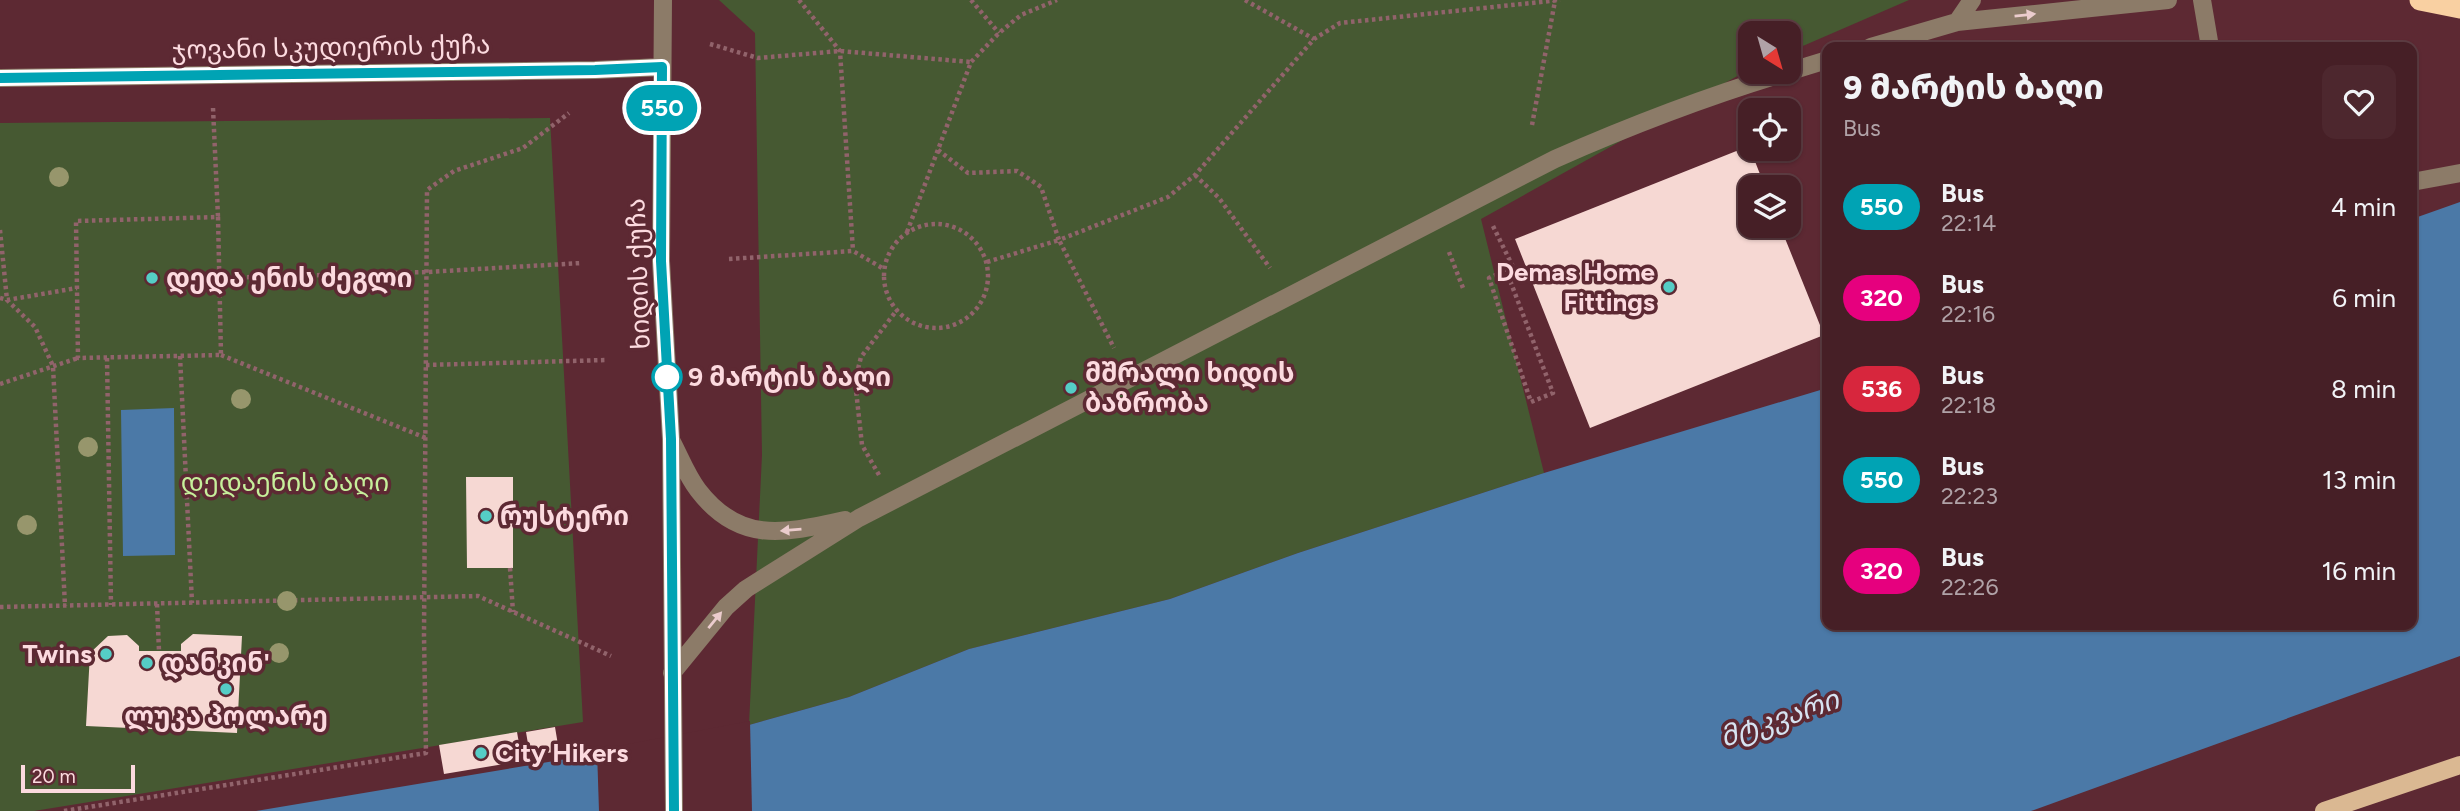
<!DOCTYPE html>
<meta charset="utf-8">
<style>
body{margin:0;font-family:Figtree,"Noto Sans Georgian",sans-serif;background:#4d272e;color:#f1f3f6;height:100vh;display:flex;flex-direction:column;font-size:26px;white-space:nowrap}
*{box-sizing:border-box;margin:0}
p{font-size:23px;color:#b0a2a7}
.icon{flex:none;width:38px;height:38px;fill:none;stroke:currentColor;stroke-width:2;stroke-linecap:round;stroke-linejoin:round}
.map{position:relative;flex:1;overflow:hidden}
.sheet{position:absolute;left:1822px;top:42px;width:595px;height:588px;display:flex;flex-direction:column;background:#461f26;border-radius:14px;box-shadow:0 2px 5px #0004,0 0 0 2px #5e3d43}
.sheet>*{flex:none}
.badge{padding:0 14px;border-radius:23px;font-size:24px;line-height:46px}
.needle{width:46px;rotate:143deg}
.tools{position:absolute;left:1738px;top:21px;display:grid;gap:14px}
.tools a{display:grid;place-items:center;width:63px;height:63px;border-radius:14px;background:#461f26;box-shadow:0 2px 5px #0004,0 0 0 2px #5e3d43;font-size:35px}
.scale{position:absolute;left:21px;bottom:18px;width:114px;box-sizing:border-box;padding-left:7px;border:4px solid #fcdadf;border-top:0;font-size:19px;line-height:24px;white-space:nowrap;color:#fcdadf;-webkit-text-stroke:5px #5d2933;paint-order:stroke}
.map>.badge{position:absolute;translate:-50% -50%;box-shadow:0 0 0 4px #fff}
.round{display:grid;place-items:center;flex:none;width:74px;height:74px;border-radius:14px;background:#4d272e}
.headline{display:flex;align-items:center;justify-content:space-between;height:119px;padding:0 21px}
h1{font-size:33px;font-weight:800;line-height:52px}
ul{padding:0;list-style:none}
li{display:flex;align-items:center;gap:21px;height:91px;padding:0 21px}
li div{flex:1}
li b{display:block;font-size:26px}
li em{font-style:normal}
li .badge{min-width:77px;font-weight:700;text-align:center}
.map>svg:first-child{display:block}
.green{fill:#465932}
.water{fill:#4b79a7}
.pier{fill:#5d2933}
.building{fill:#f6d8d3}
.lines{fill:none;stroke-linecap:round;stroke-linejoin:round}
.path{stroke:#91636b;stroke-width:4.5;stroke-dasharray:3.5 3.5;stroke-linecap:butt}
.minor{stroke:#8c7b68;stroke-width:18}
.major{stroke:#dab892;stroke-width:18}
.highway{stroke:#f9d0a2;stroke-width:21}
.tree{fill:#97966c}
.oneway{fill:#ebcccd}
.line-casing{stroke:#fff;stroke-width:16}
.line{stroke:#00a3b4;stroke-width:10}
.poi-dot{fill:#55cdc6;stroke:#5d2933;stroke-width:2.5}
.stop-dot{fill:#fff;stroke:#00a3b4;stroke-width:3.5}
.labels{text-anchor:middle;stroke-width:7;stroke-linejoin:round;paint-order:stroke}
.street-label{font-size:26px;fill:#fcdadf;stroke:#5d2933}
.poi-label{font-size:26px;font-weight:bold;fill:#fcdadf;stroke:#5d2933;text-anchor:start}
.stop-label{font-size:26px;font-weight:bold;fill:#fcdadf;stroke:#5d2933;text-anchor:start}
.park-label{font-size:26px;fill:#c6ef9b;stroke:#5d2933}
.water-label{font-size:28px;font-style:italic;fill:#d6e3f1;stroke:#5d2933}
</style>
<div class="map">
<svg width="2460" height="811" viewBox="0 0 2460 811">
<rect width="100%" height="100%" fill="#5d2933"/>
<path class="green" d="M719 0H1909L1789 52 1788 33H1750V69L1481 219 1544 473 1298 553 1170 599 969 649 849 697 749 725 762 455 755 33Z
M550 118 583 722 34 811H0V123Z"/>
<path class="water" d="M2460 202V656L2031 811H256L596 754 749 725 849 697 969 649 1170 599 1298 553 1544 473 1827 388V625H2412V219Z
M174 408 175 555 123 556 121 410Z"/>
<path class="pier" d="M750 721 752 811H599L597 750Z"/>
<path class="building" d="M1749 146 1765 187H1750V226H1780L1824 335 1590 428 1515 239Z
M466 477H513V568H467Z
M193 634 242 636 237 733 86 726 90 653 108 636 127 635 139 646V651H181V644Z
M555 727 559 751 530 756 526 732Z
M517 732 522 761 444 774 439 745Z"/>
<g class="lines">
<path class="path" d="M799 0 840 51 853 251
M971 0 999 33
M1245 0 1314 39
M710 44 758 58 840 51 971 62
M213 108 218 217
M1532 125 1555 1 1553 0
M938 150 968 173 1017 171 1031 180 1041 187 1059 240 1168 197 1195 175 1314 39 1340 23 1560 0
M1195 175 1219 198 1270 268
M218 217 221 355 78 358 76 221Z
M884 276a52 52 0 1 1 104 0a52 52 0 1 1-104 0Z
M1493 226 1513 267 1489 278 1531 402 1553 393 1506 270
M0 230 7 300 35 327 53 366 65 606
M907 232 971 62 999 33 1021 15 1057 0
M1449 252 1463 288
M729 259 853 251 884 269
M987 262 1059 240 1114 348
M219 278 427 272 582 263
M0 298 7 300 77 288
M221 355 426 438
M180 356 192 603
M107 358 111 605
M426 365 606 360
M0 384 78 358
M879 475 862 445 855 381 861 357 897 310
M510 568 513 612
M157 604 159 651
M0 607 478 596 611 656
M64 811 426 753 424 636 427 190 454 171 523 148 569 113"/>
<path class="minor" d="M663 0 661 261 671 439 674 811
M2202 0 2210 47
M1957 22 1972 0
M1871 47 1957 22 2168 0
M1788 72 1827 60
M0 78 595 70 662 67
M2412 182 2460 173
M672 442C680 457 687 476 698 490 740 545 785 533 845 520
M672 673 726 607 746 589 859 518 1555 159C1632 125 1708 96 1788 72"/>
<path class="major" d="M2324 811 2460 765"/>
<path class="highway" d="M2420 0 2460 8"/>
</g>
<g class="tree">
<circle cx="59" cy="177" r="10"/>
<circle cx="241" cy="399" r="10"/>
<circle cx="88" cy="447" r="10"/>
<circle cx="27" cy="525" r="10"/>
<circle cx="287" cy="601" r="10"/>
<circle cx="279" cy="653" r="10"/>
</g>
<defs><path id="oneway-solid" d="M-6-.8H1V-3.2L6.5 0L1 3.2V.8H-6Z" transform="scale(1.75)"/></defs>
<g class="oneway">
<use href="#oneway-solid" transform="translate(2025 15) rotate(-6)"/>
<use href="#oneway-solid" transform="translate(791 530) rotate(175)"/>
<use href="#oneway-solid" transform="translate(715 620) rotate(-51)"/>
</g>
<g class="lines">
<g class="line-casing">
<path id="line" d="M0 78 595 70 662 67 661 261 671 439 674 811"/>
</g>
<use href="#line" class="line"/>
</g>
<g class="poi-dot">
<circle cx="152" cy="278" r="7"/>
<circle cx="1669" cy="287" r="7"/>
<circle cx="1071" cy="388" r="7"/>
<circle cx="486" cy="516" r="7"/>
<circle cx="106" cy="654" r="7"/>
<circle cx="147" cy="663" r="7"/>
<circle cx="226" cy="689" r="7"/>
<circle cx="481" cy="753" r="7"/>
</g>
<circle class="stop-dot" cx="667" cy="377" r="14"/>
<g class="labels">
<g class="street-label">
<text transform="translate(331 47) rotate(-1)" y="9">ჯოვანი სკუდიერის ქუჩა</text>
<text transform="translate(638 274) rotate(-92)" y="9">ხიდის ქუჩა</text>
</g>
<g class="poi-label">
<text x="1655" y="281" text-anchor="end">Demas Home<tspan x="1655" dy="30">Fittings</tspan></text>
<text x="166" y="287">დედა ენის ძეგლი</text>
<text x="1085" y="382">მშრალი ხიდის<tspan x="1085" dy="30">ბაზრობა</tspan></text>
<text x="500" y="525">რუსტერი</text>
<text x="92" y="663" text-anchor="end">Twins</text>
<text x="161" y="672">დანკინ'</text>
<text x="226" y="725" text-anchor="middle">ლუკა პოლარე</text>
<text x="495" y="762">City Hikers</text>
</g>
<g class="stop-label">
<text x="688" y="386">9 მარტის ბაღი</text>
</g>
<g class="park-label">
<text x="285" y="491">დედაენის ბაღი</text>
</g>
<g class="water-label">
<text transform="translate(1779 718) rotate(-19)" y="10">მტკვარი</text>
</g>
</g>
</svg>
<div class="tools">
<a><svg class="needle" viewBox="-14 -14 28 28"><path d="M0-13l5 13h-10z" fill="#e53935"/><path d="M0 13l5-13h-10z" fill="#b0a2a7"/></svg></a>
<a><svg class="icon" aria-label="locate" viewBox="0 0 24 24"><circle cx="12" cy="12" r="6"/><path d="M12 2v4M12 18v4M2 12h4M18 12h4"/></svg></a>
<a><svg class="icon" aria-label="layers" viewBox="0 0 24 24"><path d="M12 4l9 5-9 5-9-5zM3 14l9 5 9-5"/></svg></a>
</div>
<div class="scale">20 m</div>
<b class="badge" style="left:662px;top:108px;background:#00a3b4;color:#fff">550</b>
<section class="sheet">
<div class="headline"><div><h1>9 მარტის ბაღი</h1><p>Bus</p></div><a class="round"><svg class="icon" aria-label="heart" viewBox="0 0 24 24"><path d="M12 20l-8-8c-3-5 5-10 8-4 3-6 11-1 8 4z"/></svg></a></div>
<ul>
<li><span class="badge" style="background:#00a3b4;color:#fff">550</span><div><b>Bus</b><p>22:14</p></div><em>4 min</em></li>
<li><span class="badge" style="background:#e6007e;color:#fff">320</span><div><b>Bus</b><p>22:16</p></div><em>6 min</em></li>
<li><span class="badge" style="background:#d7263d;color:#fff">536</span><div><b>Bus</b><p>22:18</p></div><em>8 min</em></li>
<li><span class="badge" style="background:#00a3b4;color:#fff">550</span><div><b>Bus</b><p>22:23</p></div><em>13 min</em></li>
<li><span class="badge" style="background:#e6007e;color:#fff">320</span><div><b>Bus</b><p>22:26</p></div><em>16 min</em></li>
</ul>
</section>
</div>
